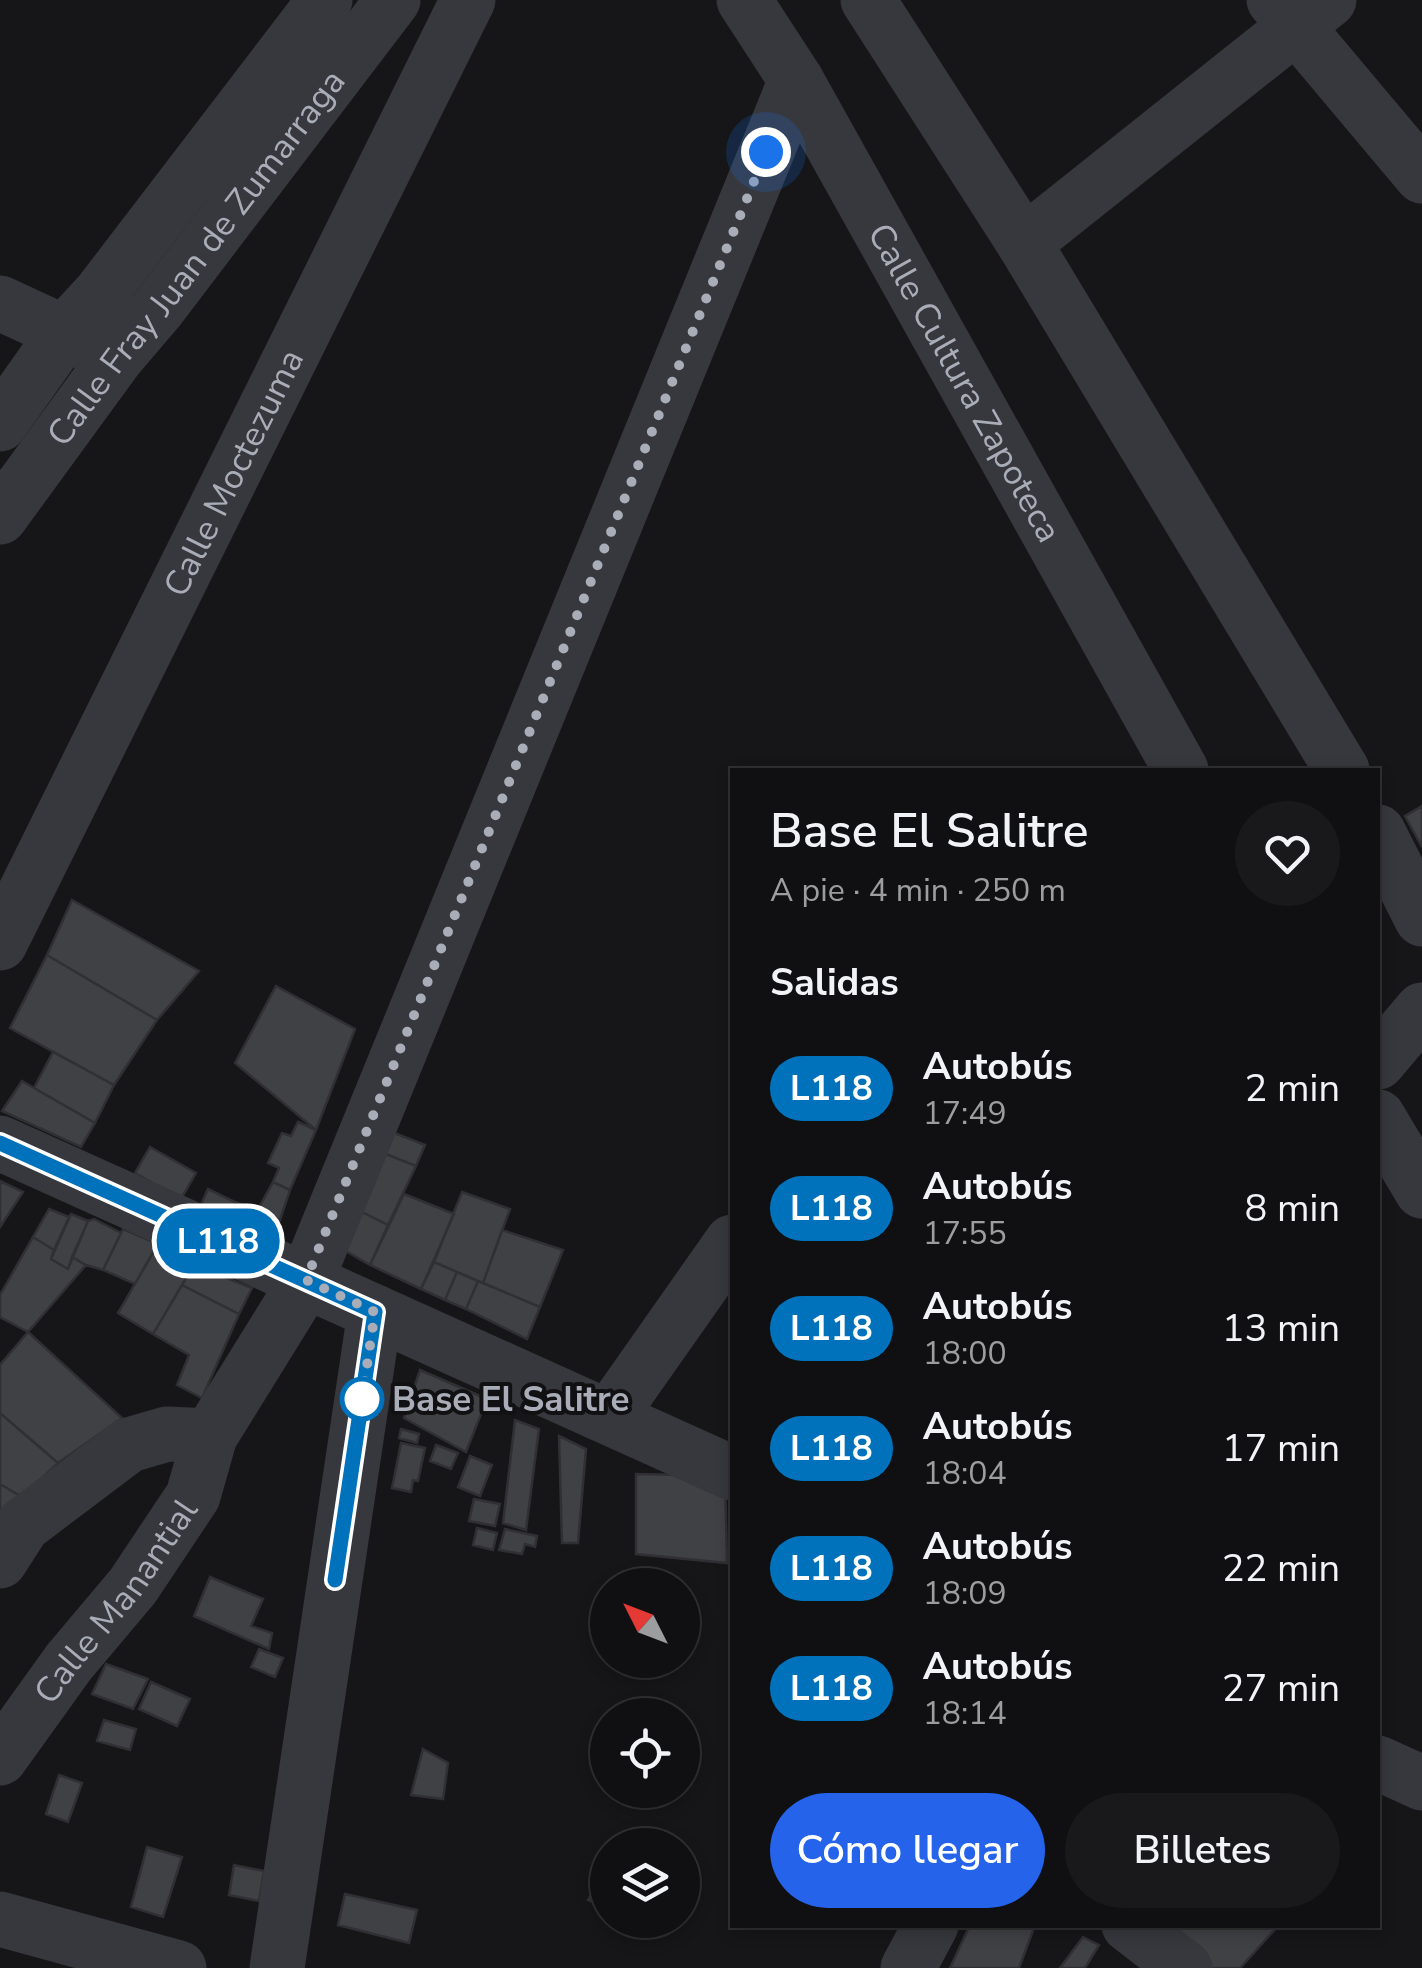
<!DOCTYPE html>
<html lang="es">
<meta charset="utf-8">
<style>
body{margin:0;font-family:"Nunito Sans",sans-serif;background:#19191b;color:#f1f3f6;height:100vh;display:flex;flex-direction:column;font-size:38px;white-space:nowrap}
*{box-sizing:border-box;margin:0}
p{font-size:32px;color:#9c9d9f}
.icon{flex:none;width:55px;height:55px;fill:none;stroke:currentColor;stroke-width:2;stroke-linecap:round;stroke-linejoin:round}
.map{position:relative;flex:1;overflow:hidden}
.side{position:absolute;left:730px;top:768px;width:650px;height:1160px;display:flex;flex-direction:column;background:#101012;border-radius:0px;box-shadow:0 5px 15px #0003,0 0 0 2px #303032}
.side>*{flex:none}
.badge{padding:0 20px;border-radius:32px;font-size:35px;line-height:65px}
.needle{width:65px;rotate:312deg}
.fabs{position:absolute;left:590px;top:1568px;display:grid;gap:20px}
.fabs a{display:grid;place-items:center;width:110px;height:110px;border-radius:50%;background:#101012;box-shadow:0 5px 15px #0003,0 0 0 2px #303032;font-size:50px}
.you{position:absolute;width:50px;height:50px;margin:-25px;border:8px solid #fff;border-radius:50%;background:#1a73e8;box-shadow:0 0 0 15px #1a73e833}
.map>.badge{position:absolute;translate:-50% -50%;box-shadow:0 0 0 5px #fff}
h2{padding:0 40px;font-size:38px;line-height:90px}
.round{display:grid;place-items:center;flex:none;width:105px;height:105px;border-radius:52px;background:#19191b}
.head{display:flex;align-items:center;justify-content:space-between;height:170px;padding:0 40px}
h1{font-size:48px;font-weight:600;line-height:75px}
.action{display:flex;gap:20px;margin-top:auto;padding:20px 40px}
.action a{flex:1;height:115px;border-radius:60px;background:#2563eb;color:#fff;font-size:40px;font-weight:600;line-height:115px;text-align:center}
.action a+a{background:#19191b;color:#f1f3f6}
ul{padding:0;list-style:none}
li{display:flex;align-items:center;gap:30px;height:120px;padding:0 40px}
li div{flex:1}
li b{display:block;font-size:38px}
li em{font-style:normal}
li .badge{min-width:110px;font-weight:700;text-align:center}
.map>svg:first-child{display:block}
.building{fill:#404145;stroke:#303034;stroke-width:2.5}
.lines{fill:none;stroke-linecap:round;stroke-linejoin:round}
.minor{stroke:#37383d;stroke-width:55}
.line-casing{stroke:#fff;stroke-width:22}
.line{stroke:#0072bc;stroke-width:15}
.walk{stroke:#a8adb8;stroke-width:10;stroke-dasharray:0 18}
.stop-dot{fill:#fff;stroke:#0072bc;stroke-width:5}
.labels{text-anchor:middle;stroke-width:8;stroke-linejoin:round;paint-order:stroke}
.street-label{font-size:35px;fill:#a8adb8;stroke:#111113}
.stop-label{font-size:35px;font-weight:bold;fill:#a8adb8;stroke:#111113;text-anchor:start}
</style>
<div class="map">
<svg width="1422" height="1968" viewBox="0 0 1422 1968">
<rect width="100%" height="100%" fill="#161618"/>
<path class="building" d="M1422 806V847L1405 816Z
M72 900 199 971 157 1020 47 955Z
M47 955 157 1020 114 1085 10 1028Z
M276 986 355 1029 316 1130 235 1063Z
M53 1052 114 1085 95 1123 34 1088Z
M22 1081 95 1123 81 1147 2 1111Z
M298 1122 316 1130 290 1190 273 1182 279 1168 268 1163 282 1133 291 1136Z
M384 1129 425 1145 416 1166 376 1150Z
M150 1147 196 1173 181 1199 135 1173Z
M376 1150 416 1166 388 1225 354 1208Z
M0 1181 23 1192 0 1227Z
M273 1182 290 1190 280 1220 257 1211Z
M208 1189 235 1202 222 1228 196 1216Z
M462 1192 510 1209 483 1283 434 1262Z
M404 1194 454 1214 421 1289 370 1265Z
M235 1202 264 1213 252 1242 222 1228Z
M354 1208 388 1225 370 1265 337 1246Z
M49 1209 69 1217 54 1250 33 1237Z
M264 1213 280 1220 268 1248 252 1242Z
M71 1214 88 1221 68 1269 51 1259Z
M94 1219 121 1233 103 1270 86 1265 72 1257 88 1221Z
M123 1229 158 1244 135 1284 103 1270Z
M502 1230 563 1250 540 1307 483 1283Z
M33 1237 54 1250 51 1259 68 1269 72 1257 86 1265 28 1332 0 1317V1295Z
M158 1244 194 1265 153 1334 118 1313Z
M434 1262 457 1272 445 1300 421 1289Z
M194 1265 252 1288 239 1314 182 1285Z
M457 1272 478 1281 466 1309 445 1300Z
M478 1281 540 1307 527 1339 466 1309Z
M182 1285 239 1314 202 1398 177 1385 189 1355 153 1334Z
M28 1332 122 1418 58 1463 0 1413V1365Z
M420 1370 487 1399 466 1452 404 1418Z
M0 1413 58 1463 22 1497 0 1484Z
M515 1420 539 1429 526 1530 503 1523Z
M401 1429 419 1434 417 1443 399 1438Z
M559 1436 586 1449 578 1543H562Z
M401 1443 425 1448 418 1481 413 1480 411 1492 392 1488Z
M436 1445 458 1453 451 1469 430 1461Z
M470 1456 492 1465 480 1496 458 1487Z
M636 1474 725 1476 727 1563 636 1554Z
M0 1484 22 1497 0 1525Z
M474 1499 500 1504 495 1526 469 1521Z
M477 1528 497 1533 493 1550 473 1545Z
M505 1529 537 1536 535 1547 525 1544 522 1554 499 1550Z
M210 1577 263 1599 251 1626 272 1633 269 1649 194 1616Z
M259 1649 283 1658 275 1677 251 1667Z
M106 1664 148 1679 133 1709 92 1694Z
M151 1682 190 1699 177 1726 139 1709Z
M104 1720 136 1729 130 1750 97 1741Z
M423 1749 448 1763 443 1799 411 1795Z
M59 1775 82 1783 68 1822 46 1814Z
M147 1847 182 1857 163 1917 131 1907Z
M234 1865 264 1871 259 1901 229 1895Z
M608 1867V1909L588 1900Z
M345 1894 417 1910 409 1943 338 1925Z
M631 1920H668L664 1935Z
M970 1925H1035L1019 1968H950Z
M1176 1925H1279L1240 1968H1193L1165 1942Z
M1083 1937 1099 1945 1085 1968H1060Z"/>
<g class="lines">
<g class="minor">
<path id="s1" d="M744 0 796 80 1181 770"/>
<path d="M868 0 1024 243 1342 770"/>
<path d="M1274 0 1422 176"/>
<path d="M1024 243 1329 0"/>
<path d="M0 303 97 348"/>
<path d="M0 424 65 332 100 294 325 0"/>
<path id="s2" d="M0 517 116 358 157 310 393 0"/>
<path d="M1378 832 1422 919"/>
<path id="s3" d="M0 943 468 0"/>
<path d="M1378 1062 1422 1010"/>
<path d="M1378 1117 1422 1191"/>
<path d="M0 1143 732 1473"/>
<path d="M609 1417 732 1242"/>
<path d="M0 1561 23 1525 129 1445 167 1434 210 1436"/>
<path id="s4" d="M0 1758 69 1662 133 1586 193 1496 210 1436 306 1281 796 80"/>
<path d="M1378 1763 1422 1783"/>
<path d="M0 1919 179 1968"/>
<path d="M1129 1925 1185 1968"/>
<path d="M277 1968 375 1312"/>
<path d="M908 1968 931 1925"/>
</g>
</g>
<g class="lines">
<g class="line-casing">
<path id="line" d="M0 1143 375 1312 335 1580"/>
</g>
<use href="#line" class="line"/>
<path class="walk" d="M362 1399 375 1312 306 1280 766 152"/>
</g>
<circle class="stop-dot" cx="362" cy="1399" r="20"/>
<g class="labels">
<g class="street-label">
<text dy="12" stroke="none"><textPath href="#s2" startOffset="325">Calle Fray Juan de Zumarraga</textPath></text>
<text dy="12" stroke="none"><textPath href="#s1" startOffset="442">Calle Cultura Zapoteca</textPath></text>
<text dy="12" stroke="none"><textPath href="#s3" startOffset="525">Calle Moctezuma</textPath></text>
<text dy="12" stroke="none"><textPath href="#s4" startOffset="195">Calle Manantial</textPath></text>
</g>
<g class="stop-label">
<text x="392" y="1411">Base El Salitre</text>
</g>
</g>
</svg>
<div class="fabs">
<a><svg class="needle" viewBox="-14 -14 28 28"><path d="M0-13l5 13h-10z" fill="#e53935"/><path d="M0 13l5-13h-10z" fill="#9c9d9f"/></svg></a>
<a><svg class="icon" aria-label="locate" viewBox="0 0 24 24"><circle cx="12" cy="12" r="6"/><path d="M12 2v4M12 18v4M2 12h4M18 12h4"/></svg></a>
<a><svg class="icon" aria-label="layers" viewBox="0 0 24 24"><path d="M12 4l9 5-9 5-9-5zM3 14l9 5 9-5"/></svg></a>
</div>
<div class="you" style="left:766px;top:152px"></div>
<b class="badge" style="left:218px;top:1241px;background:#0072bc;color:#fff">L118</b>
<section class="side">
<div class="head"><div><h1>Base El Salitre</h1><p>A pie · 4 min · 250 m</p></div><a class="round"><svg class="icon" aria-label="heart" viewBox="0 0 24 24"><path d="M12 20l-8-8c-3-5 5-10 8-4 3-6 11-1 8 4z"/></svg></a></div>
<h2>Salidas</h2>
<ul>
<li><span class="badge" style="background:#0072bc;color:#fff">L118</span><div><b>Autobús</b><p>17:49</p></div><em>2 min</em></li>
<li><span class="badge" style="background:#0072bc;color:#fff">L118</span><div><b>Autobús</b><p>17:55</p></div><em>8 min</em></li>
<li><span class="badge" style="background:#0072bc;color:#fff">L118</span><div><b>Autobús</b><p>18:00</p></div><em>13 min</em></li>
<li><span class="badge" style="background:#0072bc;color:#fff">L118</span><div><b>Autobús</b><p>18:04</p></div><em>17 min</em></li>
<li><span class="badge" style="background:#0072bc;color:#fff">L118</span><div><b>Autobús</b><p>18:09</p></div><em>22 min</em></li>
<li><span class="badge" style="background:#0072bc;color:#fff">L118</span><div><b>Autobús</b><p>18:14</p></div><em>27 min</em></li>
</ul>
<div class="action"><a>Cómo llegar</a><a>Billetes</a></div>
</section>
</div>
